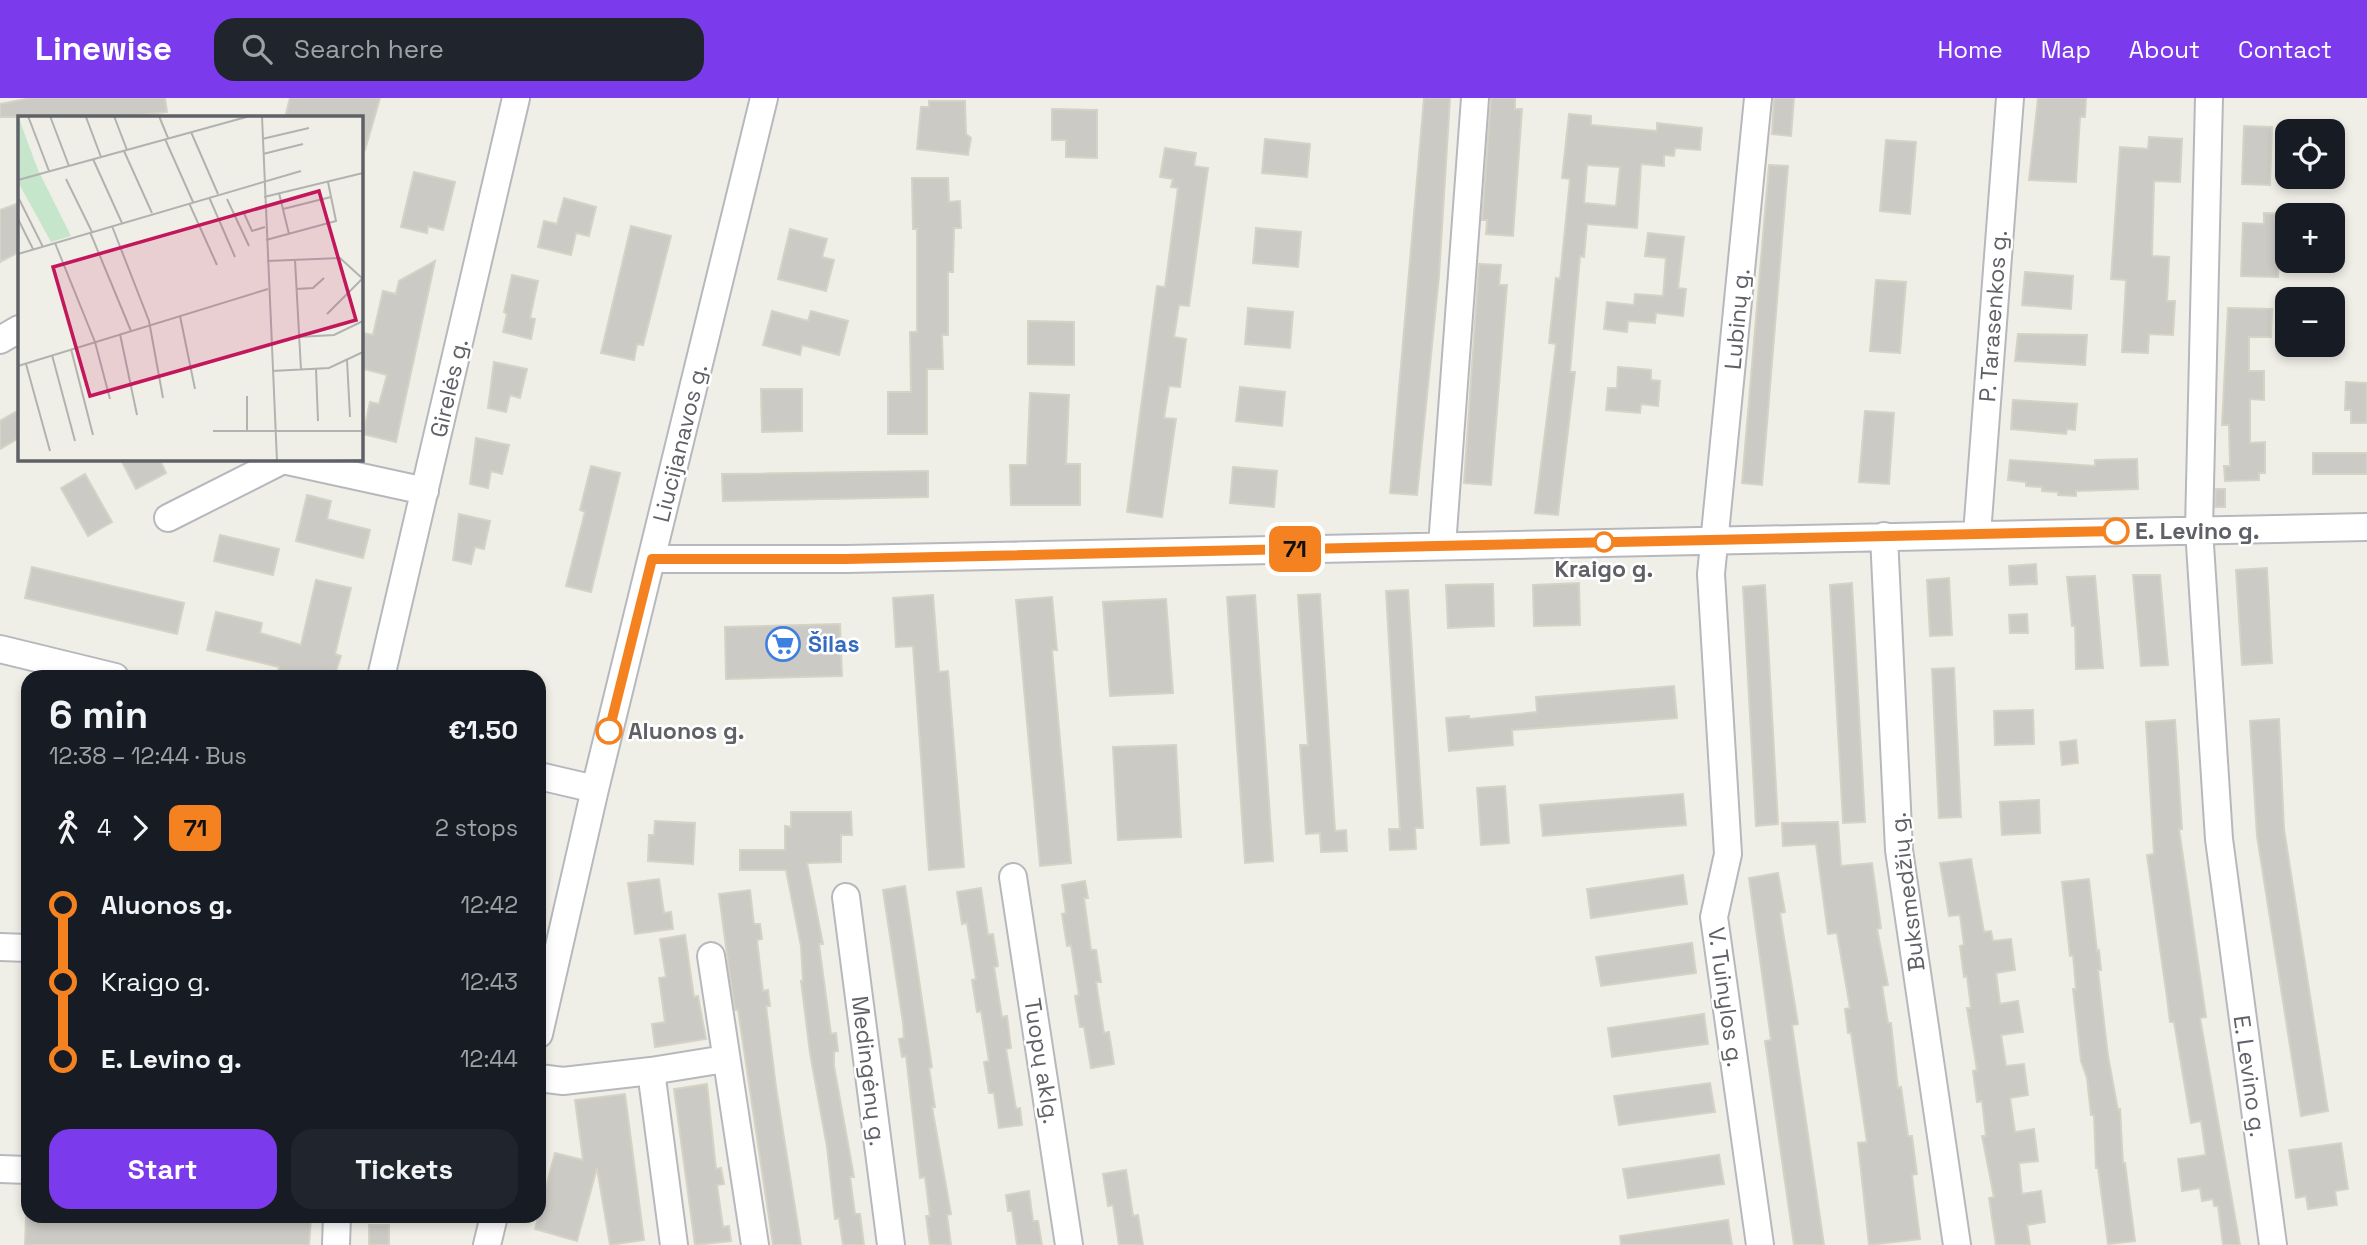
<!DOCTYPE html>
<meta charset="utf-8">
<style>
body{margin:0;font-family:"Space Grotesk",sans-serif;background:#20242c;color:#f1f3f6;height:100vh;display:flex;flex-direction:column;font-size:26px;white-space:nowrap}
*{box-sizing:border-box;margin:0}
p{font-size:23px;color:#9ea1a6}
.icon{flex:none;width:38px;height:38px;fill:none;stroke:currentColor;stroke-width:2;stroke-linecap:round;stroke-linejoin:round}
.map{position:relative;flex:1;overflow:hidden}
.panel{position:absolute;left:21px;top:572px;width:525px;height:553px;display:flex;flex-direction:column;background:#171b24;border-radius:21px;box-shadow:0 4px 10px #0003}
.panel>*{flex:none}
.badge{padding:0 14px;border-radius:10px;font-size:24px;line-height:46px}
.tools{position:absolute;left:2275px;top:21px;display:grid;gap:14px}
.tools a{display:grid;place-items:center;width:70px;height:70px;border-radius:14px;background:#171b24;box-shadow:0 4px 10px #0003;font-size:35px}
.map>.badge{position:absolute;translate:-50% -50%;box-shadow:0 0 0 4px #fff}
.legs{display:flex;align-items:center;gap:10px;height:77px;padding:0 28px;font-size:23px}
.legs p{margin-inline-start:auto}
.overview{display:flex;align-items:center;justify-content:space-between;height:119px;padding:0 28px}
h1{font-size:38px;font-weight:600;line-height:52px}
.cta{display:flex;gap:14px;margin-top:auto;padding:14px 28px}
.cta a{flex:1;height:80px;border-radius:21px;background:#7c3aed;color:#fff;font-size:28px;font-weight:600;line-height:80px;text-align:center}
.cta a+a{background:#20242c;color:#f1f3f6}
ul{padding:0 28px;list-style:none}
li{display:flex;align-items:center;gap:24px;height:77px;font-size:26px}
li i{display:grid;place-items:center;width:10px;height:100%;margin:0 9px;background:currentColor}
li i::after{content:'';width:18px;height:18px;margin:-9px;border:5px solid;border-radius:50%;background:#171b24}
li p{margin-inline-start:auto}
li:first-child i{background:linear-gradient(#0000 50%,currentColor 0)}
li:last-child i{background:linear-gradient(currentColor 50%,#0000 0)}
header{display:flex;align-items:center;gap:42px;box-sizing:border-box;height:98px;padding:0 35px;background:#7c3aed;color:#fff}
header strong{font-size:33px}
nav{display:flex;gap:38px;margin-inline-start:auto;font-size:24px}
.search{width:490px;height:63px;background:#20242c;display:flex;align-items:center;gap:18px;box-sizing:border-box;padding:0 24px;border-radius:21px;color:#9ea1a6;font-size:26px}
.map>svg:first-child{display:block}
.building{fill:#cccac4;stroke:#d5d2c6;stroke-width:2;fill-rule:evenodd}
.lines{fill:none;stroke-linecap:round;stroke-linejoin:round}
.minor-casing{stroke:#b7b8bd;stroke-width:30}
.minor{stroke:#fff;stroke-width:26}
.line-1-casing{stroke:#fff;stroke-width:16}
.line-1{stroke:#f58220;stroke-width:10}
.stop-1-dot{fill:#fff;stroke:#f58220;stroke-width:3.5}
.labels{text-anchor:middle;stroke-width:5;stroke-linejoin:round;paint-order:stroke}
.street-label{font-size:23px;fill:#5f6167;stroke:#fff}
.stop-label{font-size:23px;font-weight:bold;fill:#5f6167;stroke:#fff;text-anchor:start}
.shop-label{font-size:23px;font-weight:bold;fill:#366cbe;stroke:#fff;text-anchor:start}
.inset-road{fill:none;stroke:#b2b2b0;stroke-width:2}
.view{fill:#c2185b;fill-opacity:0.15;stroke:#c2185b;stroke-width:3.5}
.inset-edge{fill:none;stroke:#5f6167;stroke-width:3.5}
</style>
<header>
<strong>Linewise</strong>
<div class="search"><svg class="icon" aria-label="search" viewBox="0 0 24 24"><circle cx="10" cy="10" r="6"/><path d="M15 15l6 6"/></svg>Search here</div>
<nav><a>Home</a><a>Map</a><a>About</a><a>Contact</a></nav>
</header>
<div class="map">
<svg width="2367" height="1147" viewBox="0 0 2367 1147">
<rect width="100%" height="100%" fill="#f0efe7"/>
<path class="building" d="M31 0H165L167 14 127 19H0V6Z
M290 0H380L365 52 360 51V19H285Z
M1424 0H1450L1439 178 1417 397 1390 395Z
M1491 0H1515V11H1522L1513 138 1486 136 1487 122H1482Z
M1774 0H1794L1791 38 1772 36Z
M2038 0H2086L2085 19H2080L2076 84 2029 82Z
M929 3H965L966 36 971 40 968 57 917 51 921 9H929Z
M1052 11 1097 12V60L1066 59V42H1052Z
M1569 16 1591 18V27L1657 33V25L1702 30 1700 52 1675 50 1674 58 1664 57V68L1641 66 1637 130 1587 126 1584 159 1580 158 1570 274H1575L1558 417 1535 415 1556 246 1549 245 1553 208 1556 180 1560 181 1570 81 1562 80ZM1587 67 1620 69 1616 108 1584 105Z
M2244 28 2272 29 2270 87 2242 86Z
M2149 39 2182 41 2180 84 2154 83 2152 158 2169 159 2167 203H2175L2173 237 2149 236 2148 255 2122 254 2126 182 2111 181 2120 49 2148 51Z
M1265 41 1310 46 1307 79 1262 75Z
M1886 42 1916 44 1910 116 1880 113Z
M1165 50 1196 55 1194 68 1208 70 1189 208 1179 207 1174 239 1186 241 1180 289 1169 288 1164 320 1176 321 1162 419 1127 414 1157 188 1165 189 1178 90 1171 89 1173 81 1160 79Z
M1769 67 1788 68 1762 387 1742 385Z
M414 74 455 84 443 132 428 128 427 135 401 129Z
M912 80H948L949 104 960 103 961 130H954L953 174H948V237H942L943 271H927V336H888V294H911L910 234H917V131H913Z
M564 100 596 109 589 138 576 135 571 157 538 149 544 123 557 126Z
M19 105V154L0 164V112Z
M2264 115 2287 116V132H2280L2278 179 2241 178 2243 125 2264 126Z
M631 128 671 138 643 247 637 246 634 262 601 255Z
M1256 130 1301 134 1298 169 1253 165Z
M790 131 827 141 822 159 834 162 826 193 778 181Z
M1648 135 1684 139 1678 190 1686 191 1683 218 1656 215 1655 225 1628 223 1627 234 1604 231 1607 204 1634 207 1635 196 1663 198 1666 160 1645 158Z
M435 163 396 344 363 336 370 304 379 306 387 277 360 270 363 235 373 237 383 193 396 196 399 183Z
M1479 166 1501 167 1499 187H1507L1491 387 1464 385Z
M2025 174 2073 178 2071 211 2022 207Z
M512 177 538 183 530 220 535 221 531 241 503 234 507 216 504 214Z
M1876 182 1906 184 1900 255 1870 253Z
M1248 210 1293 214 1290 250 1245 246Z
M2228 210 2272 211 2271 239H2249V273H2264V302L2250 301V345L2265 344V375H2259V382L2225 383 2224 368H2230L2229 327H2222Z
M772 213 808 223 811 213 848 223 839 257 802 247 800 257 763 247Z
M1028 223 1074 224V267L1028 266Z
M2018 236 2087 237 2085 267 2015 263Z
M494 264 527 271 520 300 510 297 506 314 488 310Z
M1618 269 1651 272V282L1660 283 1658 308 1641 306 1640 315 1606 312 1608 290H1617Z
M2346 284 2367 285V325H2351V312H2345Z
M1240 289 1285 294 1282 328 1236 323Z
M761 291H802V333L762 334Z
M1030 295 1069 297 1066 366H1080V407H1011L1010 367H1027Z
M2013 302 2077 306 2075 332 2067 331 2066 336 2011 331Z
M19 312V340L0 351V323Z
M1865 313 1894 315 1889 386 1859 384Z
M476 340 509 347 502 376 491 373 488 390 470 386Z
M2313 355H2367V376H2313Z
M120 360H159L166 375 136 391Z
M2137 361 2138 391 2076 393V398L2058 397V394L2042 393V389L2026 388V384L2008 382 2010 362 2095 368V362Z
M591 368 620 375 591 494 566 488 585 414 580 412Z
M1233 369 1277 373 1274 409 1230 405Z
M928 373V399L723 403 722 376Z
M85 376 112 424 88 438 61 390Z
M2216 391H2225V409H2215Z
M307 397 331 403 327 421 370 432 363 460 296 443Z
M459 416 490 423 484 451 475 449 471 466 453 462Z
M220 437 279 451 273 477 214 463Z
M2036 466 2037 486 2010 487 2009 468Z
M32 469 184 505 177 536 25 500Z
M2267 470 2272 565 2242 567 2236 472Z
M2133 477H2160L2168 567 2141 568Z
M2095 478 2103 570 2076 571 2075 528H2072L2067 479Z
M1949 480 1952 537 1930 538 1927 482Z
M316 482 351 490 335 556 341 558 334 579H300L278 573 279 569 207 552 216 514 262 525 260 535 301 547Z
M1579 485 1580 527 1534 528 1533 487Z
M1852 485 1865 724 1843 725 1830 487Z
M1493 486 1494 528 1448 530 1446 487Z
M1765 487 1778 726 1756 728 1743 489Z
M1408 492 1423 730H1415L1416 751 1390 752 1389 731H1400L1386 493Z
M1320 496 1335 733 1346 732 1347 753 1321 754 1320 735 1306 736 1300 647H1308L1298 497Z
M933 497 939 574 948 573 964 769 929 772 913 548 896 549 893 500Z
M1255 497 1273 763 1245 765 1227 499Z
M1052 499 1057 552H1052L1071 765 1040 768 1016 502Z
M1166 501 1173 595 1110 598 1103 504Z
M2027 516 2028 535H2010L2009 517Z
M840 526 842 578 726 581 725 529Z
M1954 570 1961 719 1939 720 1932 571Z
M1674 588 1677 620 1512 632 1513 647 1449 653 1446 620 1469 618V621L1537 614 1536 599Z
M2033 612 2034 646 1995 647 1994 613Z
M2279 621 2284 731 2328 1013 2301 1018 2257 738 2250 623Z
M2175 622 2182 731H2179L2206 919 2200 920 2240 1147H2223L2218 1108H2214L2213 1101 2202 1103 2200 1090 2182 1093 2178 1061 2206 1057 2201 1023 2191 1025 2174 924H2170L2167 900 2147 757 2154 756 2146 624Z
M2076 642 2078 665 2062 667 2060 644Z
M1176 647 1181 739 1118 742 1113 649Z
M1505 688 1509 745 1481 747 1477 690Z
M1683 696 1686 727 1543 738 1540 707Z
M2039 702 2040 735 2002 737 2000 704Z
M791 714H851L852 737H841V764L807 765 823 846H819L831 936 836 935 838 953 834 954V968L854 1079H850L855 1116H860L864 1147H843L839 1120 835 1121 827 1049 810 955 801 883H803L801 848 786 772H740V752H785V728L791 729Z
M655 723 695 725 693 766 648 763 649 737H654Z
M1838 724 1841 768 1872 765 1881 830 1877 831 1888 887 1882 888 1888 925H1891L1898 990 1901 989 1908 1038H1912L1917 1076 1912 1077 1920 1141 1869 1147 1858 1045 1867 1044 1851 935H1848L1845 911 1850 910 1837 835 1828 836 1816 746 1783 748 1782 725Z
M1971 761 1984 834 1991 833 1993 843 2011 841 2015 872 1996 875 2000 906 2018 903 2023 934 2001 937 2006 968 2024 966 2028 997 2010 1000 2015 1034 2034 1031 2038 1063 2019 1065 2022 1096 2041 1093 2045 1124 2027 1127 2030 1147H1996L1989 1100 1994 1099 1982 1038H1986L1982 1003 1977 1004 1973 973 1977 972 1967 910H1971L1967 878 1964 879 1960 848 1964 847 1960 817 1949 818 1940 765Z
M1778 775 1785 814 1780 815 1798 926 1792 927 1824 1147H1794L1765 943 1771 942 1749 780Z
M1683 777 1687 806 1591 820 1587 791Z
M659 781 664 815 671 814 673 831 635 836 628 785Z
M2089 781 2097 853 2099 852 2101 872H2098L2108 958 2118 1012 2120 1011 2123 1065H2125L2135 1143 2108 1146 2098 1070H2096L2094 1017H2091L2087 980 2081 963 2073 891H2076L2073 857 2070 858 2062 784Z
M1085 783 1088 800H1084L1091 852H1096L1101 884H1096L1104 935 1109 934 1114 966 1091 970 1084 929H1080L1075 898 1079 897 1071 847 1067 848 1062 816 1066 815 1062 787Z
M905 788 932 969 929 970 935 1009H932L951 1116 947 1117 951 1147H930L926 1118H930L925 1079 920 1080 906 958 902 959 899 941 904 940 903 925 883 792Z
M981 790 988 837 993 836 998 868 994 869 1002 919 1007 918 1011 950 1006 951 1016 1011 1020 1010 1022 1027 999 1030 994 995H989L984 964 989 963 981 913 977 914 972 882 976 881 967 825 962 826 957 794Z
M750 792 754 826H760L762 841 757 842 763 893 768 892 770 908H766L776 989 801 1147H773L738 912H735L730 879 719 796Z
M685 837 694 899 698 898 706 941 655 949 652 926 665 924 659 880 666 879 660 841Z
M1692 845 1696 875 1601 888 1596 859Z
M1704 916 1708 946 1612 959 1608 930Z
M1710 985 1715 1014 1619 1027 1614 998Z
M707 986 716 1071 721 1070 724 1086 717 1087 723 1129 729 1128 731 1143 695 1147 674 991Z
M625 996 644 1142 610 1147 597 1070 577 1143 535 1131 555 1055 583 1062 575 1002Z
M2341 1045 2348 1091 2335 1093 2337 1107 2308 1111 2306 1098 2296 1100 2289 1052Z
M1719 1057 1724 1086 1628 1100 1623 1071Z
M1126 1072 1133 1118 1138 1117 1143 1147H1119L1113 1107 1108 1108 1103 1076Z
M1029 1093 1033 1123H1038L1042 1147H1017L1012 1113H1008L1006 1097Z
M26 1118H138V1122L174 1124V1120L192 1121V1118L311 1121 309 1147H25Z
M1728 1122 1732 1147H1621L1620 1138Z
M369 1127H389V1147H369Z"/>
<g class="lines">
<g class="minor-casing">
<path id="minor" d="M1758 0 1711 476 1728 756 1714 819 1760 1147
M2209 0 2199 431 2219 741 2273 1147
M0 242 19 231
M168 420 283 362 425 393
M1977 436 2010 0
M1884 438 1899 752 1957 1147
M1442 448 1475 0
M652 461H846L2367 429
M0 551 115 579
M381 579 516 0
M539 678 595 691
M1013 779 1069 1147
M846 799 891 1147
M0 849 28 850
M711 858 755 1147
M539 936 595 691 764 0
M651 973 725 961
M539 980 563 983 651 973 674 1147
M0 1071 28 1072
M336 1147 337 1118
M487 1147 494 1118"/>
</g>
<use href="#minor" class="minor"/>
</g>
<g class="lines">
<g class="line-1-casing">
<path id="line-1" d="M609 633 652 461H846L2116 433"/>
</g>
<use href="#line-1" class="line-1"/>
</g>
<defs>
<g id="supermarket-ring" transform="scale(1.75)"><circle r="9.5" fill="#fff" stroke="#3f7fe0" stroke-width="1.5"/><path d="M-6-5.5h2.5l.6 2H6L4.5 2H-2.5L-4.4-4H-6ZM-1.5 3.2a1.3 1.3 0 1 0 .1 0ZM3 3.2a1.3 1.3 0 1 0 .1 0Z" fill="#3f7fe0"/></g>
</defs>
<g fill-rule="evenodd">
<use href="#supermarket-ring" x="783" y="546"/>
</g>
<g class="stop-1-dot">
<circle cx="2116" cy="433" r="12"/>
<circle cx="1604" cy="444" r="9"/>
<circle cx="609" cy="633" r="12"/>
</g>
<g class="labels">
<g class="street-label">
<text transform="translate(1993 218) rotate(-86)" y="8">P. Tarasenkos g.</text>
<text transform="translate(1737 221) rotate(-85)" y="8">Lubinų g.</text>
<text transform="translate(449 290) rotate(-77)" y="8">Girelės g.</text>
<text transform="translate(680 345) rotate(-76)" y="8">Liucijanavos g.</text>
<text transform="translate(1907 794) rotate(-97)" y="8">Buksmedžių g.</text>
<text transform="translate(1726 899) rotate(82)" y="8">V. Tuinylos g.</text>
<text transform="translate(1042 963) rotate(81)" y="8">Tuopų aklg.</text>
<text transform="translate(869 973) rotate(83)" y="8">Medingėnų g.</text>
<text transform="translate(2250 978) rotate(82)" y="8">E. Levino g.</text>
</g>
<g class="stop-label">
<text x="2135" y="441">E. Levino g.</text>
<text x="1604" y="479" text-anchor="middle">Kraigo g.</text>
<text x="628" y="641">Aluonos g.</text>
</g>
<g class="shop-label">
<text x="808" y="554">Šilas</text>
</g>
</g>
<g transform="translate(18 18)">
<rect width="345" height="345" fill="#f0efe7"/>
<path d="M0 0 20 54 53 120 33 126 0 66Z" fill="#c5e6ca"/>
<path class="inset-road" d="M10 0 31 55M32 0 51 50M96 0 109 34M141 0 150 22M244 0 259 345M68 1 83 41M173 16 200 78M147 23 175 86M244 23 291 12M106 35 134 97M245 38 285 28M75 43 104 107M48 63 74 116M0 64 232 0M261 77 271 118M191 81 217 141M246 81 345 57M1 83 25 131M209 83 231 130M171 87 199 149M265 93 313 81M225 95 234 115 247 111M0 103 15 133M94 110 131 205 145 282M72 116 113 215M248 124 318 105 310 66M37 127 77 226 92 283M0 138 283 55M277 144 283 254M249 145 322 142 345 163M278 173 295 172 306 162M309 198 345 162M162 200 177 273M102 218 119 299M280 221 316 219 345 205M53 233 75 319M34 239 57 325M329 244 332 301M8 248 32 335M0 250 250 173M298 253 300 305M254 255 311 252 345 236M229 280V315M195 315H345M315 345 345 344"/>
<path class="view" d="M301 75 338 204 72 280 35 151Z"/>
<rect width="345" height="345" class="inset-edge"/>
</g>
</svg>
<div class="tools">
<a><svg class="icon" aria-label="locate" viewBox="0 0 24 24"><circle cx="12" cy="12" r="6"/><path d="M12 2v4M12 18v4M2 12h4M18 12h4"/></svg></a>
<a>+</a>
<a>−</a>
</div>
<b class="badge" style="left:1295px;top:451px;background:#f58220;color:#111">71</b>
<section class="panel">
<div class="overview"><div><h1>6 min</h1><p>12:38 – 12:44 · Bus</p></div><b>€1.50</b></div>
<div class="legs"><svg class="icon" aria-label="walk" viewBox="0 0 24 24"><circle cx="13" cy="4" r="2"/><path d="M13 8l-2 6 4 7M11 14l-3 7M7 12l3-4h3l4 4"/></svg>4<svg class="icon" aria-label="forward" viewBox="0 0 24 24"><path d="M9 5l7 7-7 7"/></svg><b class="badge" style="background:#f58220;color:#111">71</b><p>2 stops</p></div>
<ul>
<li><i style="color:#f58220"></i><b>Aluonos g.</b><p>12:42</p></li>
<li><i style="color:#f58220"></i><span>Kraigo g.</span><p>12:43</p></li>
<li><i style="color:#f58220"></i><b>E. Levino g.</b><p>12:44</p></li>
</ul>
<div class="cta"><a>Start</a><a>Tickets</a></div>
</section>
</div>
